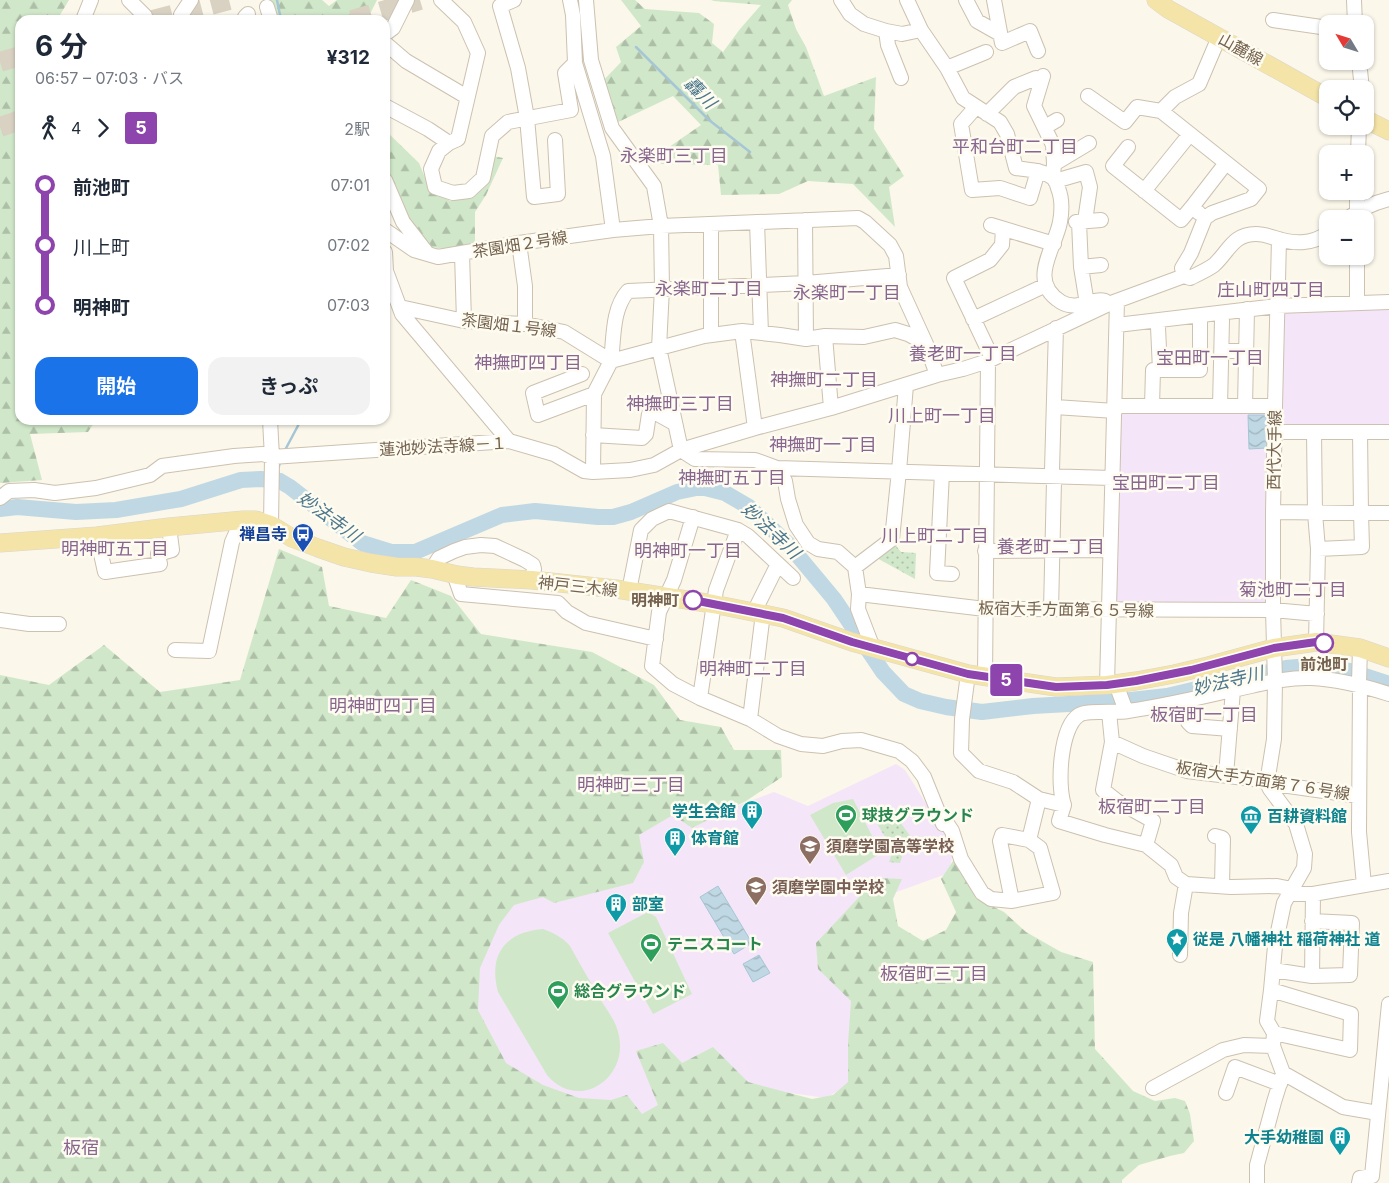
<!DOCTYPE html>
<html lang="ja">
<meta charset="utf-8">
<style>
body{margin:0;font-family:Inter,"Noto Sans JP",sans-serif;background:#f2f2f3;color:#1f2937;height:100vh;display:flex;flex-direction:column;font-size:19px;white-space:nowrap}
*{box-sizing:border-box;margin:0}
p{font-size:16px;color:#747a83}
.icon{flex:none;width:28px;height:28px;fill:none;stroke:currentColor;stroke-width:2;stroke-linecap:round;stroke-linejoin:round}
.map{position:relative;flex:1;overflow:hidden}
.drawer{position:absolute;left:15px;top:15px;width:375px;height:410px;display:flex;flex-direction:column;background:#fff;border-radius:15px;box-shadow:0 1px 4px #0004}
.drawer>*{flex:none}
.badge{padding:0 10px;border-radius:4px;font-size:18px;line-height:32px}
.needle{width:32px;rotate:308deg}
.tools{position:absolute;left:1319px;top:15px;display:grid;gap:10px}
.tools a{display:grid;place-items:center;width:55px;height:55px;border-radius:10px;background:#fff;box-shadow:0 1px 4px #0004;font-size:25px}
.map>.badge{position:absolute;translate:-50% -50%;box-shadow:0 0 0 2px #fff}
.legs{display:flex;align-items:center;gap:8px;height:55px;padding:0 20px;font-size:16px}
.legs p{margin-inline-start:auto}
.head{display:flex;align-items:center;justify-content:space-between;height:85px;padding:0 20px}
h1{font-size:28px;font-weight:700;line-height:38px}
.primary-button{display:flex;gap:10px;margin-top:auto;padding:10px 20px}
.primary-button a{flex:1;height:58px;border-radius:15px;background:#1a73e8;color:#fff;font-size:20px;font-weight:700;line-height:58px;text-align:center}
.primary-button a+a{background:#f2f2f3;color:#1f2937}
ul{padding:0 20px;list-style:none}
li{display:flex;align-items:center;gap:18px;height:60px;font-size:19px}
li i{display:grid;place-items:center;width:8px;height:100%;margin:0 6px;background:currentColor}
li i::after{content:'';width:12px;height:12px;margin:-6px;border:4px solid;border-radius:50%;background:#fff}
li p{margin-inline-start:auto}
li:first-child i{background:linear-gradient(#0000 50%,currentColor 0)}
li:last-child i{background:linear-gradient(currentColor 50%,#0000 0)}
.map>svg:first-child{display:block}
.education{fill:#f4e6f8}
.green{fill:url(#green-dots)}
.forest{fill:url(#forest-firs)}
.pitch{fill:#d0e8c9}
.water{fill:url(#water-waves);stroke:#a6c6d5}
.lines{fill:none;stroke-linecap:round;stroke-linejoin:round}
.stream{stroke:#a6c6d5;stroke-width:2.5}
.river{stroke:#bfd8e4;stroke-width:16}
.highway-tunnel{stroke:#d9d2c3;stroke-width:20;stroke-dasharray:20 10;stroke-linecap:butt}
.minor-casing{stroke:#cdc1b0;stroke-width:16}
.major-casing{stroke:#dbd6d1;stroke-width:19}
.minor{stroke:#fff;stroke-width:14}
.major{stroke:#f4e4a8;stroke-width:18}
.line-1-casing{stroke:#fff;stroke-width:11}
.line-1{stroke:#8e44ad;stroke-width:8}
.stop-1-dot{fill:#fff;stroke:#8e44ad;stroke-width:2.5}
.labels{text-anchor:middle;stroke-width:5;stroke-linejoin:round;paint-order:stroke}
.street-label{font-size:16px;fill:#74624f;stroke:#fefbf0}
.transit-label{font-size:16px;font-weight:bold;fill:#164399;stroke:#fefbf0;text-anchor:end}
.stop-label{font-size:16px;font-weight:bold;fill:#74624f;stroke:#fefbf0;text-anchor:end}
.culture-label{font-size:16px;font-weight:bold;fill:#0d838f;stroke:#fefbf0;text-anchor:start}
.leisure-label{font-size:16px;font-weight:bold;fill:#27864d;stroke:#fefbf0;text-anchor:start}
.education-label{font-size:16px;font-weight:bold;fill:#785e54;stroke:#fefbf0;text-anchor:start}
.water-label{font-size:18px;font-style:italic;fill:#4d788c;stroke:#fefbf0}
.neighbourhood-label{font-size:18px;fill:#89668f;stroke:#fefbf0}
</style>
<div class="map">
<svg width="1389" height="1183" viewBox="0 0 1389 1183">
<defs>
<pattern id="green-dots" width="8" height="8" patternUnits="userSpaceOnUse" patternTransform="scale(1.25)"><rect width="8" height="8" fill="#d0e8c9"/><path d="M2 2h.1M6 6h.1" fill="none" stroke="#adbfa6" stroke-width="1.8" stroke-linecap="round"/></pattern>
<pattern id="forest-firs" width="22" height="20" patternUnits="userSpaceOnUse" patternTransform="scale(1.25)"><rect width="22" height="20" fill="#d0e8c9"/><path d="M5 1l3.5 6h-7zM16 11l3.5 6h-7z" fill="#adbfa6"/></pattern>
<pattern id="water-waves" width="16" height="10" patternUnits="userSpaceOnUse" patternTransform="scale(1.25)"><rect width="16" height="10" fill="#bfd8e4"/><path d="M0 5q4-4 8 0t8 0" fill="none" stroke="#a0b3bb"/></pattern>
</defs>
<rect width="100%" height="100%" fill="#fbf7ea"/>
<path class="education" d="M1389 307V426H1282L1279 424 1282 313 1285 310Z
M1119 410 1270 411 1268 599 1262 605 1114 604Z
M896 764 905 770 954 848 949 873 855 907 858 998 848 1085 826 1098 726 1084 640 1129 505 1080 463 984 487 919 628 832 668 803 694 822 774 792 808 806Z"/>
<path class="green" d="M893 542 901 552 916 553 915 579 875 557Z
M889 806 915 843 904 850 900 863 889 862 893 850 873 817Z"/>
<path class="forest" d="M0 0H69L57 20H20V420H96L88 432 30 434 42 480 0 483Z
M269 0H322L329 6 337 0H377L371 12 359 20H275Z
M621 0H635L645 9 699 13 714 24 712 43 723 52 740 29 761 5 714 1 711 0H792L788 5 796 29 806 47 824 96 876 77 874 129 904 176 889 187 895 227 853 184 808 181 779 194 721 195 718 165 661 164 656 156 701 125 673 96 614 124 601 83 621 62 616 47 641 26Z
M385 130 419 163 428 185 450 201 469 196 492 156 503 158 486 195 475 212V244L445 249 432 247 411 222 385 166Z
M279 549 322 567 329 606 386 618 411 580 451 596 481 634 592 652 654 685 680 720 721 727 734 750H781L782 777 746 801 692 828 673 815 639 835 644 862 633 883 554 903 543 897 514 905 499 925 480 968 478 1010 506 1063 543 1085 579 1098 611 1100 627 1095 642 1114 658 1105 636 1051 663 1043 682 1063 713 1047 748 1082 812 1099 833 1095 848 1082V1043L851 1001 818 969 816 943 877 878 902 879 893 899 898 926 923 941 946 930 956 912 941 879 955 858 976 898 1004 912 1026 932 1061 952 1093 962 1095 1049 1133 1091 1155 1101 1175 1098 1185 1101 1190 1114 1194 1141 1184 1153 1170 1156 1139 1165 1122 1180V1183H0V675L49 685 104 645 160 692 240 680Z"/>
<path class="pitch" d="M853 799 881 853 846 875 810 815 833 803Z
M648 912 656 917 692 994 653 1014 608 933Z
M543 929C554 933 562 937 570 946 580 964 591 983 602 1002 609 1013 617 1023 619 1036 628 1079 578 1112 547 1075L498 992C488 955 505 932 543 929Z"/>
<path class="water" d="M1248 415H1266L1267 448 1249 449Z
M718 886 752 943 734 954 700 897Z
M759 955 770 973 753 982 743 964Z"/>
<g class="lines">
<path class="stream" d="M277 0 281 20
M636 47 709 120 750 152
M284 452 301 420
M280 462 278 470 280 481"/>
<path class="river" d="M0 509 17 507 76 512 116 510 181 499 241 480 261 479 280 481 290 487 362 543 391 552H415L502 515 535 511 598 517H613L631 512 677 492 701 487 725 493 749 507 789 545 834 599 883 672 904 694 920 701 946 707 982 712 1033 706 1122 701 1167 696 1286 668 1320 665 1350 671 1389 684"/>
<path class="highway-tunnel" d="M153 20 229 0
M352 20 420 0
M0 62 20 56
M0 127 20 120"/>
<g class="minor-casing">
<path id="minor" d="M129 0 145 16 146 20
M441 0 464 22 478 53 458 139 449 143 439 151 431 169 435 187 453 193 469 191 483 178 492 136 508 122 571 110 565 73 575 63
M514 0 500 6 518 68 527 118 534 197 558 194 555 140
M570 0 573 15 575 63 603 156 613 230
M586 0 591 60 612 128 654 186 661 226 662 288 659 348 681 450
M841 0 850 14 864 24 886 31 902 34 921 30
M907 0 921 30 947 68 963 98 1000 122 1007 134 1016 168C1028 170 1044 170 1053 178 1056 180 1057 185 1058 188 1062 198 1062 211 1060 222 1055 249 1027 281 1061 302 1078 312 1092 297 1105 301
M966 0 977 21 1000 34
M994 0 1002 43 1030 31 1038 51
M1354 0 1355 24
M267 7 271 20
M83 20 91 0
M182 20 181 15 191 0
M245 20V17L248 14
M1273 20 1328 28
M886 31 888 45 901 78
M385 34 393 28 407 0
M385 43 406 61 467 97
M1359 61 1362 89
M947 68 986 52
M1043 76 1034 106 1053 145 1054 164 1053 177
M1088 96 1125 122 1137 107 1161 111
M385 106 428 129 449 143
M976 107 961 124 972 190 1000 188 1030 198 1038 171
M987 114 1014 87 1036 78
M1045 127 1057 120
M1128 147 1113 166 1181 220 1192 207
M1358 154 1359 126
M1054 164 1089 143
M385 180 403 222 427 253
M1055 181 1086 172 1090 187 1085 221
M1144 191 1190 134
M1199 213 1192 207 1226 163
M1357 218V191
M1347 219C1360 209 1373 203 1389 199
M805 220 806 339
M757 222 761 333
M1076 222 1101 220
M1079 222 1081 267 1087 304
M711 224V335
M991 225 1054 244
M385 230 414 250 438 257 519 243 613 230 661 226 858 218 865 222 890 245 896 256 900 287 926 344
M519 243 525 286V324
M385 252 386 271 402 314 509 441
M462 253 464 321
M1357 256V302
M1081 267 1101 265
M1184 276 1182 268 1191 253 1205 218 1212 213 1251 199 1259 189 1161 111 1175 97 1199 84 1219 37
M400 307 464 321 525 324 564 332 611 361C614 337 612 309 628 291L806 283 899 275
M973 319 1046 285
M1117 325 1277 306 1389 302
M1158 327 1160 370
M742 331 755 428
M825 336 831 408
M1225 351H1246
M992 358 954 278 990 260 1002 245 1003 229
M582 374 533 393 538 415 594 394
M1115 406H1275
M1152 406 1153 370H1200V322
M1220 406 1222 320
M1245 406 1247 309
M1055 407 1115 411
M270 420 272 457 271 525
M1275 432H1389
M1314 432 1315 513 1318 549
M593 435 642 438 646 434 649 414 654 412 674 423
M681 450 695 459 755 460 777 468 785 481 788 499 796 525 808 543 818 549 838 552 855 567 859 594 858 609 873 648
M777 468 1112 478
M593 472 594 394 611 361 704 336 742 331 780 335 806 339 825 336 864 337 895 330 908 334 926 344 937 375 963 369 988 361 1111 303 1184 276 1190 278C1198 274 1207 270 1214 265 1229 251 1233 234 1256 234 1263 234 1269 236 1275 238 1294 244 1311 245 1328 233
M942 473 937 573 952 574
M0 498 9 491 34 490 55 493 96 488 150 475 162 466 234 456 263 454 272 457 509 441 554 454 584 471 593 472 630 470 654 465 681 450 755 428 831 408 937 375
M1273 512 1361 513 1360 432
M693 517 674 580 659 612 652 666 673 684 700 698 750 719 778 736 801 744 823 746 842 741 861 740 899 751 912 761 924 777 943 824 946 822 952 831 961 859 982 893 991 899 1012 901 1053 893 1040 848 1029 840 1002 835 1000 841 1012 901
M97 536 105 572 160 564 158 554 172 550 169 527
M985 551 1110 550
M855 567 892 539 899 471 906 385
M432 569 439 558 454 551 465 547 481 545 495 546 525 560 533 565 534 569 532 580
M454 574 461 594 558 603 567 612 586 623 656 639
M629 591 641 530 652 519 669 511 738 530 748 536 793 578
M859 594 985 609 1273 610 1317 614
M1051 610 1054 481 1052 470 1056 328
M754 612 778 564
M0 620 29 624H59
M1316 642 1318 549 1362 547 1361 513H1389
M1360 648 1359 683 1360 685 1359 832 1364 885
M175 650 209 651 232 542 237 531 243 520
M968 674 962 719 961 753 979 771 1013 782 1039 799 1064 805
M985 677 988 361
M1116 684 1126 711
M1107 685 1117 301
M700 698 716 590 738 530
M1185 701 1188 722 1192 726 1230 729
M1109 712 1112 742 1103 790 1117 801 1153 821 1146 845
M750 719 763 613
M1112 742 1143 756 1187 771 1261 780 1267 783 1359 796
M1226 775 1233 690
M1267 783 1274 739 1275 681 1273 610V512L1275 406 1279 239
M1064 805C1057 785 1060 727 1079 715 1087 710 1116 713 1128 711 1163 706 1198 698 1232 690 1258 685 1285 677 1311 678 1338 679 1364 686 1389 694
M1064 805 1059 821 1105 835 1146 845 1171 865 1176 877 1186 884 1231 887 1277 886 1292 889
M1215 836 1222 838 1223 839 1222 886
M1029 840 1039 799
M1288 894H1313L1389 881
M1180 955 1181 913 1186 884
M1273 970 1312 976 1350 975 1352 923 1312 921
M1312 976 1313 894
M1271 990 1351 1014 1350 1050 1274 1033
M1283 1073 1343 1107 1378 1113
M1153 1088 1223 1050 1244 1045 1273 1046
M1226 1093 1235 1067 1280 1084
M1257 1183V1165L1274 1102 1283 1073 1273 1046 1274 1033 1267 1021 1271 990 1275 946 1284 903 1304 868 1305 854 1296 824 1270 789 1267 783
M1359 1183 1360 1178 1372 1176 1389 1004"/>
</g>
<g class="major-casing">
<path id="major" d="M1156 0 1168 9 1328 98
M1365 119 1389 131
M0 543 97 536 169 527 243 520H256L271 525 292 538 318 548 344 557 371 563 397 567H416L432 569 457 575 473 577 532 580 616 589 713 604 783 618 852 642 968 674 1056 687 1107 685 1136 681 1174 674 1208 666 1274 648 1316 642 1360 648 1389 658"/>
</g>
<use href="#minor" class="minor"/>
<use href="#major" class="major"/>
</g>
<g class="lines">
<g class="line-1-casing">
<path id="line-1" d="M693 600 783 618 852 642 968 674 1056 687 1107 685 1136 681 1191 670 1274 648 1316 642 1324 643"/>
</g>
<use href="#line-1" class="line-1"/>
</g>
<defs>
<g id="bus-pin" transform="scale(1.125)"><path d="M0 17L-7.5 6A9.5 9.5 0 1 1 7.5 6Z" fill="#1a4fb4" stroke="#fefbf0"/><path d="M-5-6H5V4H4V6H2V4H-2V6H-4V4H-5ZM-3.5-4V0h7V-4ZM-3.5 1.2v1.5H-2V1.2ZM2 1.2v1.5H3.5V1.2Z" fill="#fff"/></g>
<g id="building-pin" transform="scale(1.125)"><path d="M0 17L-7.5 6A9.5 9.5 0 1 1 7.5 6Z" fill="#0f9aa8" stroke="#fefbf0"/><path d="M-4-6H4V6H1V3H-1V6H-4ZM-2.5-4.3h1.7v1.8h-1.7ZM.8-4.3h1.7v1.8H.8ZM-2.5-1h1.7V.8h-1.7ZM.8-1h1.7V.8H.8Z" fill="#fff"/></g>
<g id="stadium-pin" transform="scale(1.125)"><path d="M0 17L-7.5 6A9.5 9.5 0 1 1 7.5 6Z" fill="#2e9e5b" stroke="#fefbf0"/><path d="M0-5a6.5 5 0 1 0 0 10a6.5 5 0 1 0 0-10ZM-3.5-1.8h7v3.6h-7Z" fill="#fff"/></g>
<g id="museum-pin" transform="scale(1.125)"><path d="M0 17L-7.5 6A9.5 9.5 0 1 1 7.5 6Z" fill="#0f9aa8" stroke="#fefbf0"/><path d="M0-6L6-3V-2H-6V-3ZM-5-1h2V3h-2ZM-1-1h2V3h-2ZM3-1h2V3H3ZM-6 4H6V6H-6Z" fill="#fff"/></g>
<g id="school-pin" transform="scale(1.125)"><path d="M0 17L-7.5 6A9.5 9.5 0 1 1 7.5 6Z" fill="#8d6e63" stroke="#fefbf0"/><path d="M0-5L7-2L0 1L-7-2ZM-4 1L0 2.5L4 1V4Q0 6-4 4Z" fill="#fff"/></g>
<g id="sight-pin" transform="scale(1.125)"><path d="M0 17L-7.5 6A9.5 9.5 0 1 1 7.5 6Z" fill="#0f9aa8" stroke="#fefbf0"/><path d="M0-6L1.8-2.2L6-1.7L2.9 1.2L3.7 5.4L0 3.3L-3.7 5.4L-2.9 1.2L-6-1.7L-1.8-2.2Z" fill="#fff"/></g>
</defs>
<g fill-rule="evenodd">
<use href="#bus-pin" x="303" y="534"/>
<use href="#building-pin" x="752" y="811"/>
<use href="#stadium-pin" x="846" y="815"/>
<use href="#museum-pin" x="1251" y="816"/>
<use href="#building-pin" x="675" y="838"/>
<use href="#school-pin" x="810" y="846"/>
<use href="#school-pin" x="756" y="887"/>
<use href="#building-pin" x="616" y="904"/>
<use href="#sight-pin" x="1177" y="939"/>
<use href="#stadium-pin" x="651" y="944"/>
<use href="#stadium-pin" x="558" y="991"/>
<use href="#building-pin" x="1340" y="1137"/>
</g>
<g class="stop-1-dot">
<circle cx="693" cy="600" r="9"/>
<circle cx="1324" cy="643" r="9"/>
<circle cx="912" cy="659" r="6"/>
</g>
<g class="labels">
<g class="street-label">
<text transform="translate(1241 49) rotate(29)" y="6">山麓線</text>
<text transform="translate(520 244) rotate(-9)" y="6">茶園畑２号線</text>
<text transform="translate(509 325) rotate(7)" y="6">茶園畑１号線</text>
<text transform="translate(443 446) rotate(-3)" y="6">蓮池妙法寺線－１</text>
<text transform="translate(1274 450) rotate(-89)" y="6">西代大手線</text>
<text transform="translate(578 586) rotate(6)" y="6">神戸三木線</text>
<text transform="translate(1066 609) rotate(1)" y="6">板宿大手方面第６５号線</text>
<text transform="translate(1263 780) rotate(9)" y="6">板宿大手方面第７６号線</text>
</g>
<g class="transit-label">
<text x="287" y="540">禅昌寺</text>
</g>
<g class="stop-label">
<text x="679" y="606">明神町</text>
<text x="1324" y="670" text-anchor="middle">前池町</text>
</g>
<g class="culture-label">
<text x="736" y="817" text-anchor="end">学生会館</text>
<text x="1267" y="822">百耕資料館</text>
<text x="691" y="844">体育館</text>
<text x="632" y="910">部室</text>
<text x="1193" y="945">従是 八幡神社 稲荷神社 道</text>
<text x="1324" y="1143" text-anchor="end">大手幼稚園</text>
</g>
<g class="leisure-label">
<text x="862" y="821">球技グラウンド</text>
<text x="667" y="950">テニスコート</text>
<text x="574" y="997">総合グラウンド</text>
</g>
<g class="education-label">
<text x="826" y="852">須磨学園高等学校</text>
<text x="772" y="893">須磨学園中学校</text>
</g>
<g class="water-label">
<text transform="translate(700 93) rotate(45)" y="6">轟川</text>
<text transform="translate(329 517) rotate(36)" y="6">妙法寺川</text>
<text transform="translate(771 531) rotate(43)" y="6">妙法寺川</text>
<text transform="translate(1228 681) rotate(-13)" y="6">妙法寺川</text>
</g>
<g class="neighbourhood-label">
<text x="1015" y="153">平和台町二丁目</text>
<text x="674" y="162">永楽町三丁目</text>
<text x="709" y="295">永楽町二丁目</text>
<text x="1271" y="296">庄山町四丁目</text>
<text x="847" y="299">永楽町一丁目</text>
<text x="963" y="360">養老町一丁目</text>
<text x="1210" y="364">宝田町一丁目</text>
<text x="528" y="369">神撫町四丁目</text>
<text x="824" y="386">神撫町二丁目</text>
<text x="680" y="410">神撫町三丁目</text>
<text x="942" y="422">川上町一丁目</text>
<text x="823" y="451">神撫町一丁目</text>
<text x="732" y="484">神撫町五丁目</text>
<text x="1166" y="489">宝田町二丁目</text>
<text x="935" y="542">川上町二丁目</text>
<text x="1051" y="553">養老町二丁目</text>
<text x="115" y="555">明神町五丁目</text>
<text x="688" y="557">明神町一丁目</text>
<text x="1293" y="596">菊池町二丁目</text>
<text x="753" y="675">明神町二丁目</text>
<text x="383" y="712">明神町四丁目</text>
<text x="1204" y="721">板宿町一丁目</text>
<text x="631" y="791">明神町三丁目</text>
<text x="1152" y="813">板宿町二丁目</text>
<text x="934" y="980">板宿町三丁目</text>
<text x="81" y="1154">板宿</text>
</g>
</g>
</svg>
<div class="tools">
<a><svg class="needle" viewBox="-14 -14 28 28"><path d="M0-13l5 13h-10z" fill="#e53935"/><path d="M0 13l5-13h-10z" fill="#747a83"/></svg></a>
<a><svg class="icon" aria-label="locate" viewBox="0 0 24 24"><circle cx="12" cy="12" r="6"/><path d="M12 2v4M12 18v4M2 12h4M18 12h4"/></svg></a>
<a>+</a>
<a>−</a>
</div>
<b class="badge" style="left:1006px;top:680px;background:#8e44ad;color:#fff">5</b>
<section class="drawer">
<div class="head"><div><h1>6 分</h1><p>06:57 – 07:03 · バス</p></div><b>¥312</b></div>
<div class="legs"><svg class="icon" aria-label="walk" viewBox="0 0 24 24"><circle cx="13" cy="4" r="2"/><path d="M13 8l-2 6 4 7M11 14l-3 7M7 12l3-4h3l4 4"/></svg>4<svg class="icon" aria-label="forward" viewBox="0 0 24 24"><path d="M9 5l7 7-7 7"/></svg><b class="badge" style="background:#8e44ad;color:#fff">5</b><p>2駅</p></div>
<ul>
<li><i style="color:#8e44ad"></i><b>前池町</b><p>07:01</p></li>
<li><i style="color:#8e44ad"></i><span>川上町</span><p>07:02</p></li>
<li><i style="color:#8e44ad"></i><b>明神町</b><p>07:03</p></li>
</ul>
<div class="primary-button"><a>開始</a><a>きっぷ</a></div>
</section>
</div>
